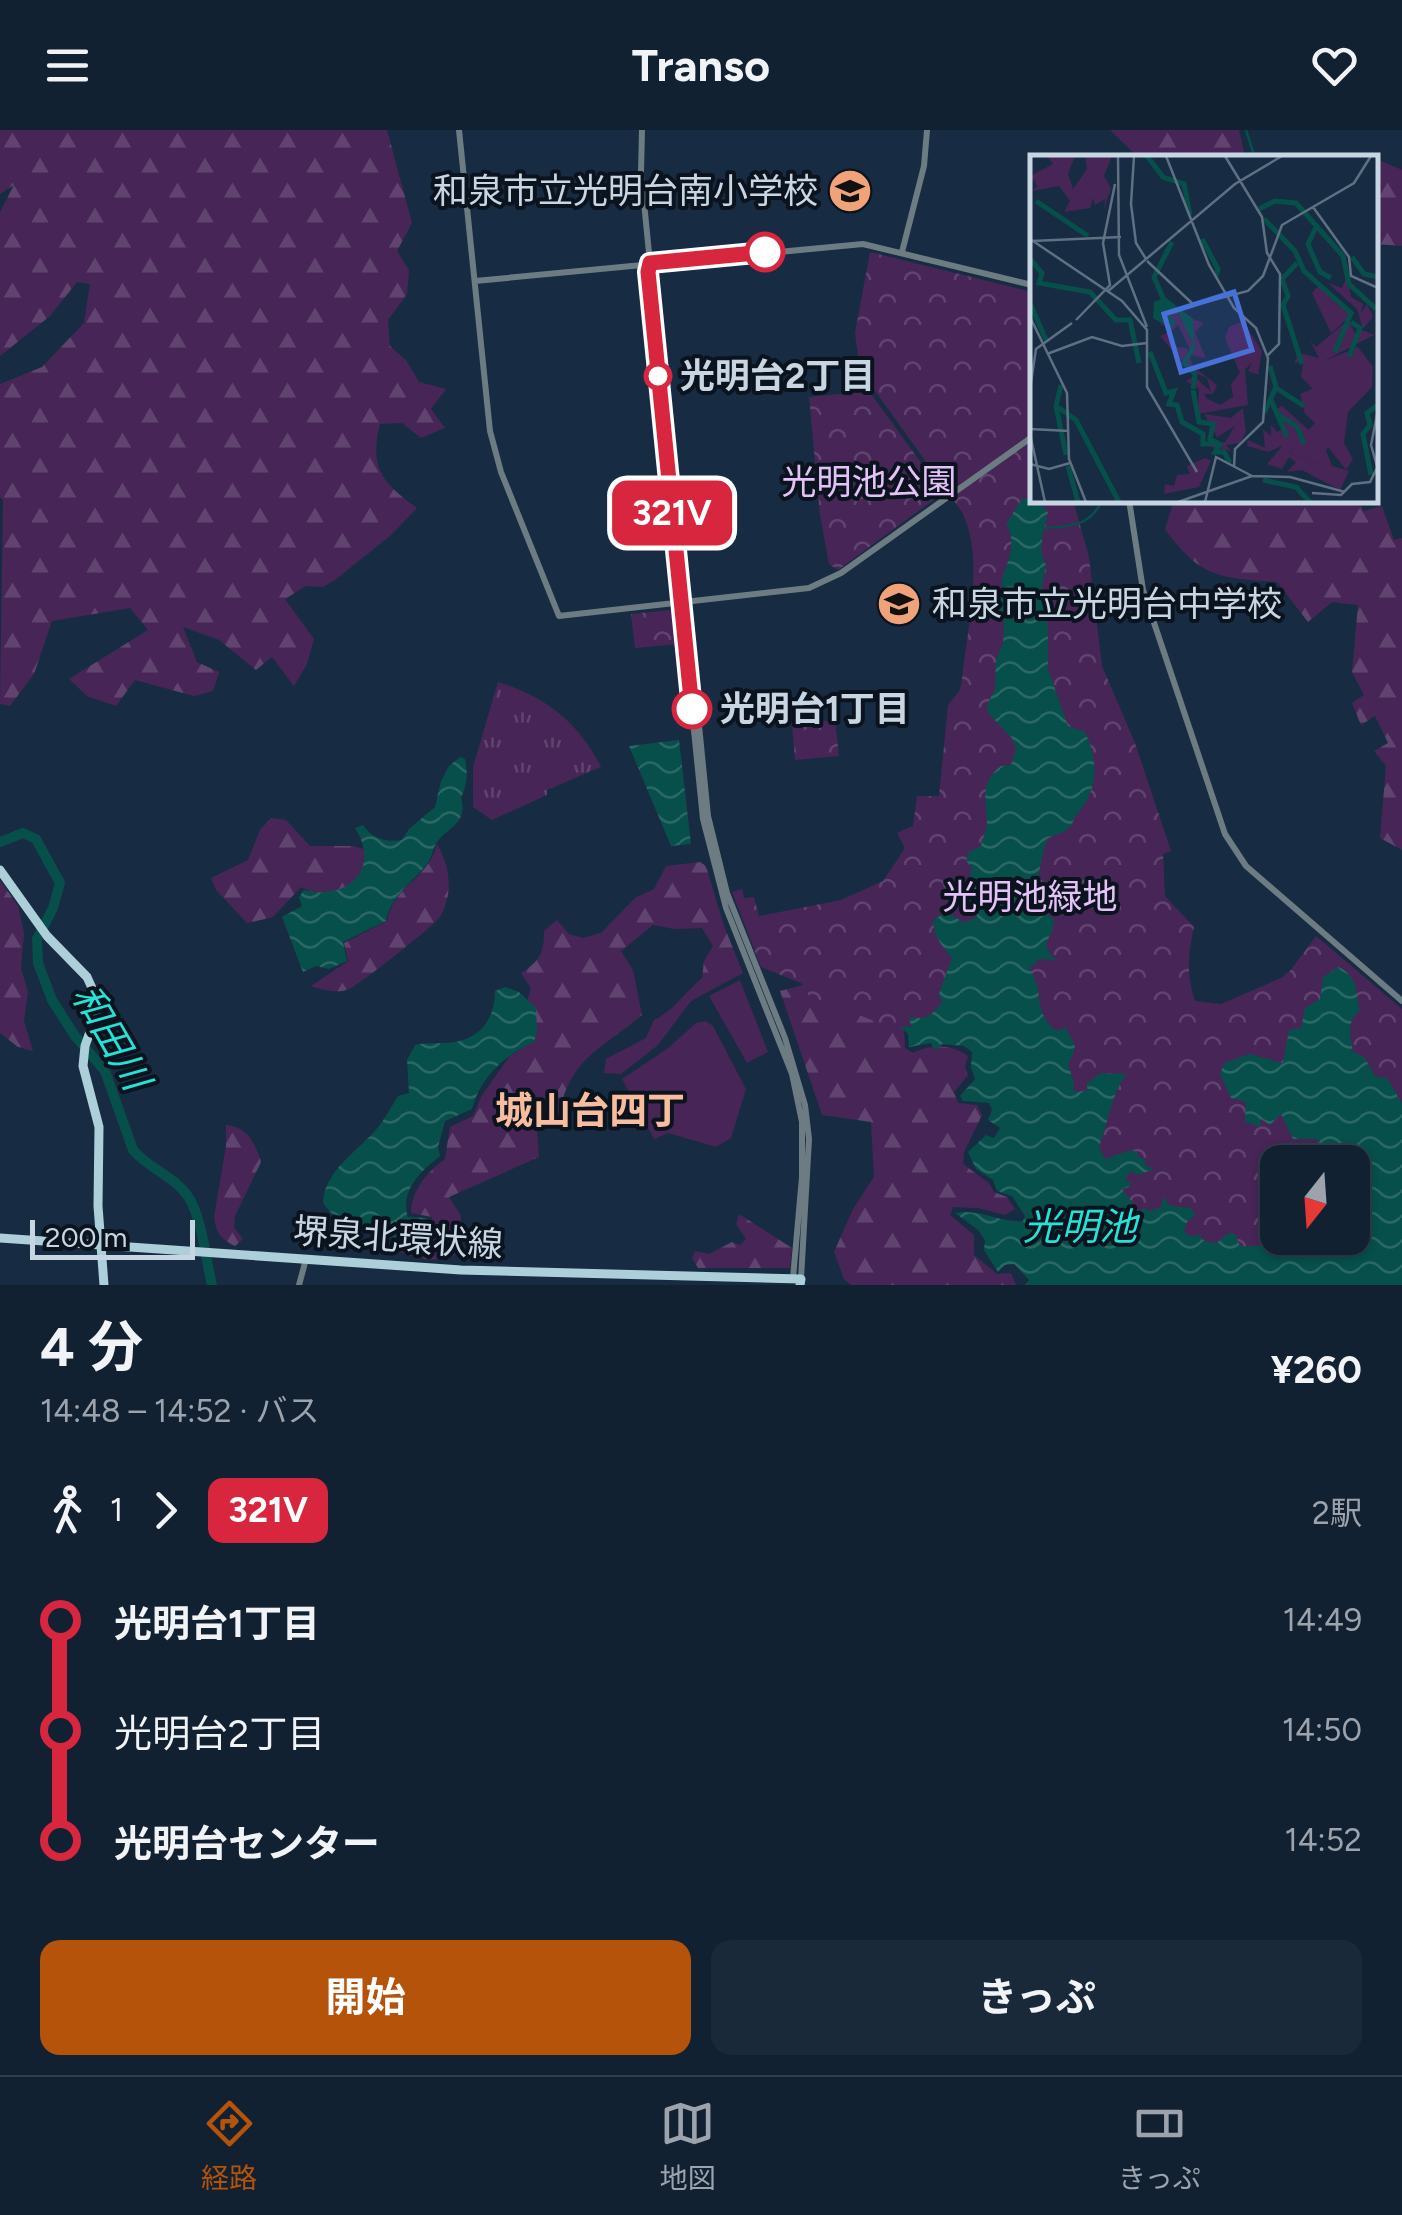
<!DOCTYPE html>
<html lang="ja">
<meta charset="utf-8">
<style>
body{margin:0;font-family:Figtree,"Noto Sans JP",sans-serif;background:#1a293a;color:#f1f3f6;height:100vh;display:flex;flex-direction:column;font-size:38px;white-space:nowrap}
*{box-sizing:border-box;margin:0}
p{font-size:32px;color:#9ca3ac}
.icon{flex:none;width:55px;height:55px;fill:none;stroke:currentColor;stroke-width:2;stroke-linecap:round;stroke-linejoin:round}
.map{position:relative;height:1155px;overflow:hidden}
.panel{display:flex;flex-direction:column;background:#112132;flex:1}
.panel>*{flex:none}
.badge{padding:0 20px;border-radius:15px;font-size:35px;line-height:65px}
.needle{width:65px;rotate:197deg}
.tools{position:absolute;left:1260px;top:1015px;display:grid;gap:20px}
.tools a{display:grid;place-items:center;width:110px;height:110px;border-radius:20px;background:#112132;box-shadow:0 2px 8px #0004,0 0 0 2px #303e4d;font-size:50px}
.scale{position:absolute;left:30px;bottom:25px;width:165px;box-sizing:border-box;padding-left:10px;border:5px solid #c8d5e3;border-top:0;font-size:28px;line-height:35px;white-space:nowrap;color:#c8d5e3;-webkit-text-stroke:8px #0b141e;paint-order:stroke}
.map>.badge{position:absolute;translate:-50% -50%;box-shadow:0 0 0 5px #fff}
.legs{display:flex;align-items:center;gap:15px;height:110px;padding:0 40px;font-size:32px}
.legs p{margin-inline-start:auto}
.overview{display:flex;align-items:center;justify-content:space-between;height:170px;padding:0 40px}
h1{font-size:55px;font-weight:700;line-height:75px}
.primary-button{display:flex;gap:20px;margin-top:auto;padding:20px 40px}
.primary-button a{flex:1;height:115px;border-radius:20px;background:#b45309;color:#fff;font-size:40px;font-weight:700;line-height:115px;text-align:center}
.primary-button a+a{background:#1a293a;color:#f1f3f6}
ul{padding:0 40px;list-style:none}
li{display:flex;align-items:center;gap:35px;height:110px;font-size:38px}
li i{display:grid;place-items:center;width:15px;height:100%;margin:0 12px;background:currentColor}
li i::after{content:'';width:25px;height:25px;margin:-12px;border:8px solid;border-radius:50%;background:#112132}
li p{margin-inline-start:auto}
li:first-child i{background:linear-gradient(#0000 50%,currentColor 0)}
li:last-child i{background:linear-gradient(currentColor 50%,#0000 0)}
header{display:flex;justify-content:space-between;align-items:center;height:130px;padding:0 40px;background:#112132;font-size:45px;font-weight:700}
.dock{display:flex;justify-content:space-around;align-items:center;height:140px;border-top:2px solid #303e4d;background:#112132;font-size:28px;color:#9ca3ac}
.dock a{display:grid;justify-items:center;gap:5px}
.dock .on{color:#b45309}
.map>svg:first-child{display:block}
.grass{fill:url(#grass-tufts)}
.forest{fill:url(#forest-firs)}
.park{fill:url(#park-crowns)}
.pitch{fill:#472557}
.water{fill:url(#water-waves)}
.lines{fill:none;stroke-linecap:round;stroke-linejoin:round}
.stream{stroke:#074f4b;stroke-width:2.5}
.river{stroke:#074f4b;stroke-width:10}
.minor{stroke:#6c7c82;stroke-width:6}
.major{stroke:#accfda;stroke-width:9}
.line-1-casing{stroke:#fff;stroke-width:22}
.line-1{stroke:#d7263d;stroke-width:15}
.stop-1-dot{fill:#fff;stroke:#d7263d;stroke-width:5}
.labels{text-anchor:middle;stroke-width:8;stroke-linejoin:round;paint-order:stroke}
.poi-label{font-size:35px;fill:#c8d5e3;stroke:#0b141e;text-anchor:end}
.stop-label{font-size:35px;font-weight:bold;fill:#c8d5e3;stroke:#0b141e;text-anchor:start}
.park-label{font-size:35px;fill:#e4c1f7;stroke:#0b141e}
.street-label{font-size:35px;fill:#c8d5e3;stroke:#0b141e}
.water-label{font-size:38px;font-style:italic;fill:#25e2d6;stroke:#0b141e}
.neighbourhood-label{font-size:38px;font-weight:bold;fill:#f8bd9e;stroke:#0b141e}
.inset-river{fill:none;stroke:#074f4b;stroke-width:5}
.inset-road{fill:none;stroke:#5e7082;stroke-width:2.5}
.view{fill:#4870db;fill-opacity:0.15;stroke:#4870db;stroke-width:5}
.inset-edge{fill:none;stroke:#c8d5e3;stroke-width:5}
</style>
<header><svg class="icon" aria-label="menu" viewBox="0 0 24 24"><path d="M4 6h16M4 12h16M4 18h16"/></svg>Transo<svg class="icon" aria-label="heart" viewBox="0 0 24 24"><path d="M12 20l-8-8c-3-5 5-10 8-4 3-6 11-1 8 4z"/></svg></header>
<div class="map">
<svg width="1402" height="1155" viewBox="0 0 1402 1155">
<defs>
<pattern id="grass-tufts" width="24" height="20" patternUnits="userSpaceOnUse" patternTransform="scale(2.5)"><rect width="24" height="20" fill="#472557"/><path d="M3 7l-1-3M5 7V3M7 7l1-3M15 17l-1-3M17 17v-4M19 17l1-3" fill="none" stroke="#60446f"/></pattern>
<pattern id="forest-firs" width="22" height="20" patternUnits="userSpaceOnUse" patternTransform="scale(2.5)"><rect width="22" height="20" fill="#472557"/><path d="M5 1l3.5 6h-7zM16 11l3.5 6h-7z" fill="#60446f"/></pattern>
<pattern id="park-crowns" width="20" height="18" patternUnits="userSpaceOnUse" patternTransform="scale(2.5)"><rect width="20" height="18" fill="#472557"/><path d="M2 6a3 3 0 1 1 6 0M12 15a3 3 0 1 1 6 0" fill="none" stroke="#60446f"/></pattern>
<pattern id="water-waves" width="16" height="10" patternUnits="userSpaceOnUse" patternTransform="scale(2.5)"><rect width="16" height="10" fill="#074f4b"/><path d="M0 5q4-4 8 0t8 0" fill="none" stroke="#2a6765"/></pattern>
</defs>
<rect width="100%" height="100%" fill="#172c42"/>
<path class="grass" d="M498 552C546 567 578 592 601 637L547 660V665L492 690 473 677V637Z"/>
<path class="forest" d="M0 0H387L412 93 397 121 409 140 407 164 388 190 390 216 406 230 419 252 446 259 431 279 445 298 421 308 402 293 380 294C369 337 382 353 417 378L391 405 335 450 323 457 306 456 285 469 314 509 307 534 294 556 272 527 256 540 219 510 183 497 197 532 219 542 213 561 194 566 135 550 116 576 87 566 69 549 148 500 130 478 52 491 34 544 10 576 0 574 3 370 0 367V254L42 237 84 193 90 154 77 152 50 186 0 226V82L14 55 0 64Z
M1110 0H1239L1245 27H1138Z
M1374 28 1402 40V116L1375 114Z
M1194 370H1359L1363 381 1382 376 1394 410 1402 408V720L1380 708 1386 636 1374 621 1388 613 1375 586 1361 595 1352 573 1364 565 1352 542 1358 475 1332 472 1308 492 1277 452C1220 448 1200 448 1165 399L1172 376Z
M271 688 286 690 310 716H353L367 720 365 745 352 759 324 768 301 757 273 787 247 793 216 760 211 748 248 730 260 700Z
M437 714C450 737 454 762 440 787 436 794 358 856 349 859 338 864 323 860 311 856L348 831 344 813 387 791C394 754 429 749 437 714Z
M700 732 706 736 724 796 743 843 691 871 658 915 621 944 604 943 606 929 646 908 654 890C674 881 685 862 702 848L704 831 713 816 702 798 674 799 653 795 621 821 633 840 642 885C593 925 570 928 556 994L537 1001 539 1027 449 1067 461 1086 458 1123C438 1135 411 1129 391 1117L395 1113 418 1114 434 1099 432 1087 411 1083C411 1061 428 1041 445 1029L450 997 473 986 481 967 509 927 532 911 536 885 527 872 531 858 521 843C540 831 544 823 544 801L557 790 569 804 583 808 601 803 635 768 654 759 666 736Z
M0 750 18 776 24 803 21 838 28 862 24 891 33 921 18 917 0 903Z
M830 848 903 883 905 918 913 923C930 914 951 914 968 926L965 937 968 945 954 962 958 973 977 975 982 985 964 1022 963 1034 989 1053 994 1062 1007 1067 1015 1079 1005 1085 978 1078 953 1077 950 1085 974 1105V1125L997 1144 1011 1143 1016 1155H851L844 1149 834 1122 853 1079 874 1047 871 992 822 985 780 861Z
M226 995C248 997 255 1013 261 1032L235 1086 234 1097 243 1109 235 1116C221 1109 216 1103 214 1087L226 1016Z
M739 1084 792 1118 790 1138H698L692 1128 695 1121 709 1124 732 1112 740 1115 746 1109 736 1094Z"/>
<path class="park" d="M870 122 1032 162V370H1073L1089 427 1102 536 1135 613 1171 721 1163 724 1165 766 1194 797C1188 824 1186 844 1195 871L1221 874 1281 848 1290 841 1316 806 1402 879V1061L1352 1032H1278V1108H1337L1332 1111 1216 1134 1095 1073 1036 923 892 898 854 883 808 874V859L801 853 761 837 732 762 742 759 744 768 754 767 759 786 841 770 859 762 883 751 905 718 897 703 913 696 917 666H939L948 575 960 560 962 549C967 499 985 428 962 382L873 258 859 232 855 203Z
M869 261 943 363 838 440 829 434 820 385 809 267Z
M670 480 676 486 679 514 635 518 631 484Z
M835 590 839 626 795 630 792 594Z"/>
<path class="pitch" d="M740 850 768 922 747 933 709 866Z
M706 891 713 896 746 959 731 1008 716 1017 668 1003 654 1009 622 949 667 919 696 893Z"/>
<path class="water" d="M1032 367 1048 382C1045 400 1036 417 1046 435L1042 456 1048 500V539L1068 596 1085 602C1099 631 1098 662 1077 684 1073 688 1073 695 1069 698 1064 703 1053 705 1047 709 1040 734 1028 774 1054 789 1055 809 1035 812 1057 830L1038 829 1036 834 1030 836C1031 843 1037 852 1038 859 1039 874 1042 892 1057 901L1065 897C1078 921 1077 913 1068 935L1074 952 1073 960 1077 962 1088 960 1086 954 1101 943 1126 944C1111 966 1108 992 1099 1017L1105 1029 1131 1020 1137 1022 1139 1028 1145 1029V1035L1154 1039 1138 1045 1130 1041 1125 1051 1131 1052 1129 1057 1122 1059 1140 1082 1143 1078 1149 1081 1161 1077 1163 1067 1171 1076 1191 1078 1195 1085 1187 1092 1184 1101 1189 1106 1200 1105 1203 1110C1223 1117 1216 1109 1230 1103L1235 1104 1240 1116C1259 1117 1278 1112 1298 1117L1305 1108H1352V1032H1324L1317 1009H1293L1281 984 1270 995 1261 989 1260 997 1245 992 1246 972 1231 968 1220 944 1224 933 1249 924 1283 933 1289 900 1301 898 1305 878 1320 869 1323 847 1338 837C1358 845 1355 862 1360 880 1346 891 1350 906 1353 922L1364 927 1375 946 1388 949 1402 974V1155H1025L1029 1150 1014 1134 1005 1135 998 1142 984 1120 985 1110 978 1100 955 1083C979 1078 1000 1093 1023 1091L1025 1086 1012 1066 997 1061 993 1050 976 1039 968 1022 986 1005 994 1008 1000 998 988 990 992 980 989 973 963 971 960 966 975 949 971 937 972 922 964 916 942 914 938 919 933 918 931 913 909 917 908 904 900 896 912 897 909 890 911 887C927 891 934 883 942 872L939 864 952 827C942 818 933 804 933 790L946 782 965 793 977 786 966 764 972 737 966 731 969 722 981 716C983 708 987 698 987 691 985 668 981 651 1001 636L1011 635 1016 618 1011 607 988 583 987 575 995 559 996 530 1003 513 1004 496 998 471 1005 463 1001 452C1007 433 1018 413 1006 394L1022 369Z
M679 610 691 714 671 716 629 616Z
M460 627 465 629C468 640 467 657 461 667 468 694 449 696 437 712 432 719 433 727 427 734 411 754 391 765 386 791L343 812 347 831 329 839 316 836 303 842 282 787 302 776 299 767 304 760C346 771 382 740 355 698L363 695C372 708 385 713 402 710L409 699 435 677 441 651 449 636Z
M505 857 519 862 536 878 537 901 534 912C505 925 480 947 472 979L445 991 438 1017 440 1026C422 1040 399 1061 408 1087L427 1088 419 1107 401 1110 331 1083 323 1073C324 1042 356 1022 375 1001 384 991 391 977 398 966L409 963 407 930 415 915C429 912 442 914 455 912 483 907 495 886 495 861Z"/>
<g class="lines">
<path class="stream" d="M1246 0 1255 28
M1041 398C1066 397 1090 398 1102 370"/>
<path class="river" d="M0 712 23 703 36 709 60 753 53 778 37 809 38 833 52 870 75 906 105 941 133 1020C149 1039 176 1047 189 1068 202 1088 206 1131 212 1155"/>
<path class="minor" d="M459 0 490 301 501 342 559 486 809 458 841 443 1032 307
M642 0 641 42 650 133 654 142 708 686 727 763 785 908 805 975 809 1009 801 1149
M902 122 924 36 927 0
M650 134 658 247 703 689 726 778 792 944 802 992V1047L793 1148
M475 151 863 114 1032 155
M1129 370 1143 460 1225 704 1246 736 1402 871
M299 1155 306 1129"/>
<path class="major" d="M0 740 47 806 87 847 97 869 98 879 85 916 83 936 99 997 98 1076 104 1155
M0 1108 461 1140 801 1149 800 1155"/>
</g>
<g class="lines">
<g class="line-1-casing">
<path id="line-1" d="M692 579 648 142 650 133 765 122"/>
</g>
<use href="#line-1" class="line-1"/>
</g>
<defs>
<g id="school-disc" transform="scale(2.25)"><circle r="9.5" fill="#f0a279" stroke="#0b141e"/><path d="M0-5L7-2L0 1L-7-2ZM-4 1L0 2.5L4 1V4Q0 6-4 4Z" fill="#111"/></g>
</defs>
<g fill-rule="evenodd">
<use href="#school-disc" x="850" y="61"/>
<use href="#school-disc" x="899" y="474"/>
</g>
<g class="stop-1-dot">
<circle cx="765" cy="122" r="18"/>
<circle cx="658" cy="246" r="12"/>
<circle cx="692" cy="579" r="18"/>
</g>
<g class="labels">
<g class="poi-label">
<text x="818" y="73">和泉市立光明台南小学校</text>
<text x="932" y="486" text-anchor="start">和泉市立光明台中学校</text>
</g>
<g class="stop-label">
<text x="680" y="258">光明台2丁目</text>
<text x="720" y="591">光明台1丁目</text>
</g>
<g class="park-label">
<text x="869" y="364">光明池公園</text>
<text x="1030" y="779">光明池緑地</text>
</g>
<g class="street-label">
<text transform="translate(398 1108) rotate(4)" y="12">堺泉北環状線</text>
</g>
<g class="water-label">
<text transform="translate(111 907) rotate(60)" y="13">和田川</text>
<text x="1080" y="1110">光明池</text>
</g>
<g class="neighbourhood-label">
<text x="590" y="994">城山台四丁</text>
</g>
</g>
<g transform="translate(1030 25)">
<rect width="348" height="348" fill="#172c42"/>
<path d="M328 192 343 212 342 232 318 257 314 288 323 304 316 315 298 292 288 310 259 298 285 268 275 259 270 239 298 227 294 206Z" fill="#472557"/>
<path d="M17 1H45L38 19 43 34 57 14 55 1H82L74 21 81 33 74 54 75 44 65 50 63 43 60 53 34 57 40 46 29 31 2 36 7 31 4 24 0 31 2 20 23 9ZM317 120 321 142 333 149 331 158 337 149 343 162 332 175 344 180 294 206 305 240 287 238 271 222 273 207 264 208 269 198 289 203 280 185 286 192 318 165 326 180 333 174 327 154 298 128 312 133ZM213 166 232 196 228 220 218 216 222 207 215 215 218 250 168 259 169 234 156 226 164 221 181 237 177 223 160 216 130 181 139 177 146 192 157 193 163 211 187 230 183 239H174L176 243 190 250 203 242 201 229 210 218 195 183 199 172ZM252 251 280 276 279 295 268 288 259 298 288 310 295 293 302 311 319 316 310 335 272 315 257 317 266 307 259 302 252 314 237 309 252 291 238 297 217 291 218 285 235 293 233 274 241 281V270L247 277 255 273 245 255ZM213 253 216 277 210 288 196 290 201 296 172 290 195 287 205 271 187 282 174 259 201 263ZM175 303 181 306 169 332 134 339 135 329 144 331 147 320 160 319 157 311Z" fill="#472557"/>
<path d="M288 131 323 159 301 178 282 138Z" fill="#472557"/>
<path d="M143 157 174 168 165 177 176 203 163 201 148 170 143 175 130 169Z" fill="#472557"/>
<path d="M135 142 163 164 165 193 149 159H139L146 167 142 174 123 163 124 147Z" fill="#074f4b"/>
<path class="inset-river" d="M117 1 133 22 154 29 160 60M6 46 58 81M229 54 245 46 266 48 313 101 319 129 346 154M234 64 265 96 274 116 321 158 305 197M286 72 278 89 290 117 301 123M172 84 188 114 186 121M322 102 334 119 348 122M0 104 12 118 9 128 60 137 86 165H100L109 208M267 108 252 124 258 141 253 150 272 209M0 148 16 185M136 150 124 122 142 87M120 197 136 238 144 236 139 249 147 250 152 267 173 279V289L190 288M319 202 330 173 321 167M31 230 26 251 36 300M246 233 274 251M163 234 165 219 154 208 164 191M163 235 169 267 183 269 180 284 192 291M241 245 257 282M26 251 46 265 89 347M234 258 246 232 240 211M248 259 267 272 274 289M190 288 185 297H194L200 308M38 311 48 347M341 320 333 279 340 270 337 258 348 250M233 325 266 332 280 347"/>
<path class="inset-road" d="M88 1 89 100 117 172M104 1 101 49 106 88 116 104M136 1 179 110 204 153 226 173 238 203 233 267 205 294 204 312M195 1 232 62 237 98 250 119 249 189 237 201M283 52 319 102 321 121 348 133M0 84 92 146 117 175V232L167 317M2 86 91 82M117 106 164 150 218 136 233 121 252 70 324 28 341 1M77 137 205 29 252 1M0 162 37 238 39 304 56 347M46 165 80 130 73 88 85 29M17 199 62 182 92 191 117 188M0 234 6 194 42 168M0 274 39 276M0 279 15 347M0 309 19 314 40 308M347 311 341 290 348 255M282 338 311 340 322 329 340 327 348 311M148 347 222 321 260 322 315 337M175 347 186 302 222 321"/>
<path class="view" d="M204 137 222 195 151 217 134 159Z"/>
<rect width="348" height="348" class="inset-edge"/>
</g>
</svg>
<div class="tools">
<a><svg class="needle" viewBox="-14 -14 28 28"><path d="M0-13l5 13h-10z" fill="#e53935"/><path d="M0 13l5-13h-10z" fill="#9ca3ac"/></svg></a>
</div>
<div class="scale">200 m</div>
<b class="badge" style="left:672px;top:383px;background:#d7263d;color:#fff">321V</b>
</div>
<section class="panel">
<div class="overview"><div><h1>4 分</h1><p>14:48 – 14:52 · バス</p></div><b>¥260</b></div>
<div class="legs"><svg class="icon" aria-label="walk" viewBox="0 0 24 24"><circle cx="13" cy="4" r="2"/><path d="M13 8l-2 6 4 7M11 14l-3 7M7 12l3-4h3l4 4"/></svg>1<svg class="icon" aria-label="forward" viewBox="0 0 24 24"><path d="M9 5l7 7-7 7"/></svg><b class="badge" style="background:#d7263d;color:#fff">321V</b><p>2駅</p></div>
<ul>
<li><i style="color:#d7263d"></i><b>光明台1丁目</b><p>14:49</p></li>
<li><i style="color:#d7263d"></i><span>光明台2丁目</span><p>14:50</p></li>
<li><i style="color:#d7263d"></i><b>光明台センター</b><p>14:52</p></li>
</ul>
<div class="primary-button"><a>開始</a><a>きっぷ</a></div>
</section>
<nav class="dock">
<a class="on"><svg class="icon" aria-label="directions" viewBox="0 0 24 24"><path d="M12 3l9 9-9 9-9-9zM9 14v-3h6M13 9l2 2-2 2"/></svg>経路</a>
<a><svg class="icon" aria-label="map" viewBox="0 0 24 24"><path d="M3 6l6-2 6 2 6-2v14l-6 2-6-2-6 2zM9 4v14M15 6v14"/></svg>地図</a>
<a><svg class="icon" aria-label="tickets" viewBox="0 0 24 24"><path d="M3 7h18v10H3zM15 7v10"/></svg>きっぷ</a>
</nav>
